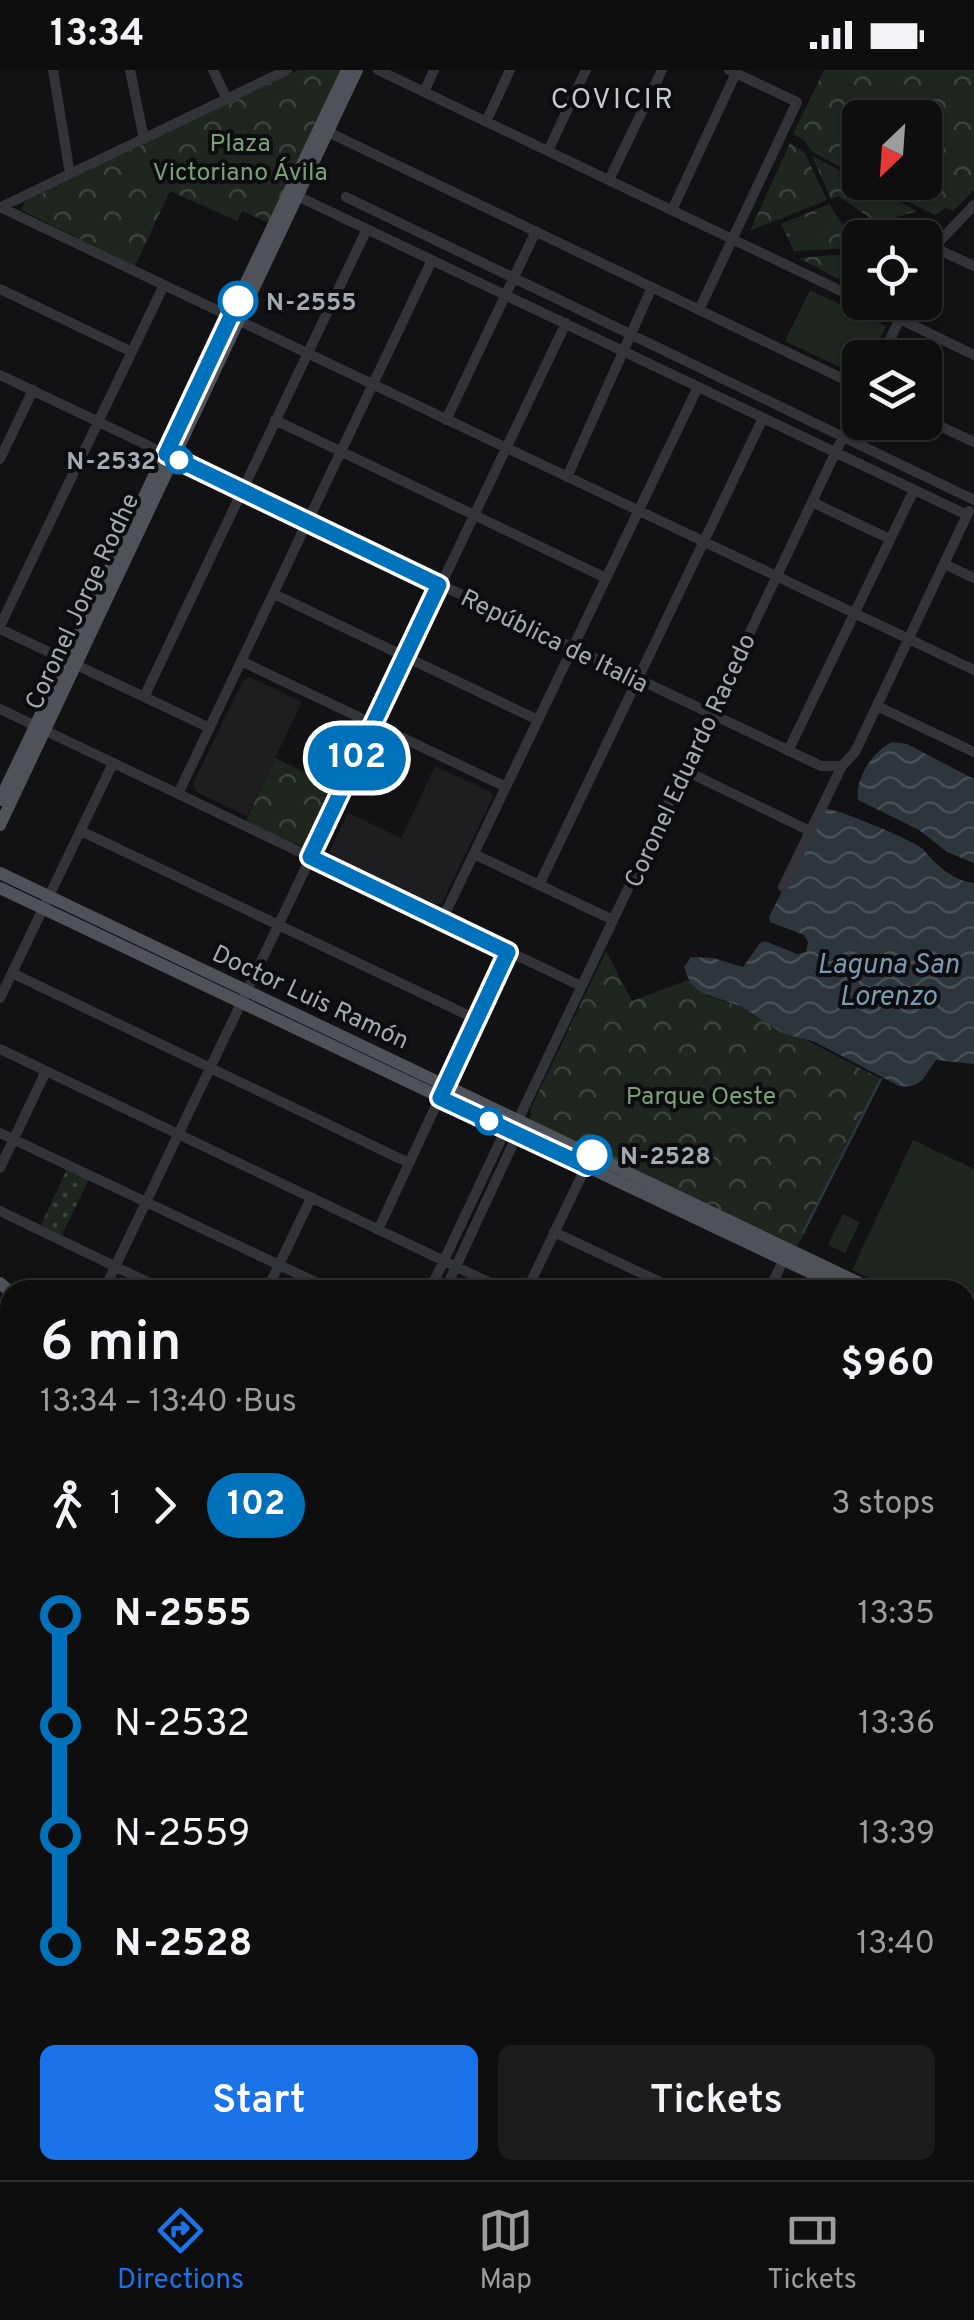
<!DOCTYPE html>
<meta charset="utf-8">
<style>
body{margin:0;font-family:Overpass,sans-serif;background:#1c1c1d;color:#f1f3f6;height:100vh;display:flex;flex-direction:column;font-size:38px;white-space:nowrap}
*{box-sizing:border-box;margin:0}
p{font-size:32px;color:#9b9c9e}
.icon{flex:none;width:55px;height:55px;fill:none;stroke:currentColor;stroke-width:2;stroke-linecap:round;stroke-linejoin:round}
.map{position:relative;flex:1;overflow:hidden}
.panel{position:absolute;left:0px;top:1210px;width:975px;height:900px;display:flex;flex-direction:column;background:#0e0e0f;border-radius:30px 30px 0 0;box-shadow:0 2px 8px #0004,0 0 0 2px #2e2e2f}
.panel>*{flex:none}
.badge{padding:0 20px;border-radius:32px;font-size:35px;line-height:65px}
.needle{width:65px;rotate:205deg}
.buttons{position:absolute;left:842px;top:30px;display:grid;gap:20px}
.buttons a{display:grid;place-items:center;width:100px;height:100px;border-radius:15px;background:#0e0e0f;box-shadow:0 2px 8px #0004,0 0 0 2px #2e2e2f;font-size:50px}
.map>.badge{position:absolute;translate:-50% -50%;box-shadow:0 0 0 5px #fff}
.legs{display:flex;align-items:center;gap:15px;height:110px;padding:0 40px;font-size:32px}
.legs p{margin-inline-start:auto}
.headline{display:flex;align-items:center;justify-content:space-between;height:170px;padding:0 40px}
h1{font-size:55px;font-weight:600;line-height:75px}
.button{display:flex;gap:20px;margin-top:auto;padding:20px 40px}
.button a{flex:1;height:115px;border-radius:15px;background:#1a73e8;color:#fff;font-size:40px;font-weight:600;line-height:115px;text-align:center}
.button a+a{background:#1c1c1d;color:#f1f3f6}
ul{padding:0 40px;list-style:none}
li{display:flex;align-items:center;gap:35px;height:110px;font-size:38px}
li i{display:grid;place-items:center;width:15px;height:100%;margin:0 12px;background:currentColor}
li i::after{content:'';width:25px;height:25px;margin:-12px;border:8px solid;border-radius:50%;background:#0e0e0f}
li p{margin-inline-start:auto}
li:first-child i{background:linear-gradient(#0000 50%,currentColor 0)}
li:last-child i{background:linear-gradient(currentColor 50%,#0000 0)}
.status{display:flex;justify-content:space-between;align-items:center;height:70px;padding:0 50px;background:#0e0e0f;direction:ltr}
.status svg{height:28px;fill:currentColor}
.dock{display:flex;justify-content:space-around;align-items:center;height:140px;border-top:2px solid #2e2e2f;background:#0e0e0f;font-size:28px;color:#9b9c9e}
.dock a{display:grid;justify-items:center;gap:5px}
.dock .selected{color:#1a73e8}
.map>svg:first-child{display:block}
.built{fill:#1e1e21}
.grass{fill:#1e261f}
.park{fill:url(#park-crowns);fill-rule:evenodd}
.garden{fill:url(#garden-dots)}
.water{fill:url(#water-waves)}
.lines{fill:none;stroke-linecap:round;stroke-linejoin:round}
.stream{stroke:#2c363c;stroke-width:2.5}
.canal{stroke:#2c363c;stroke-width:9}
.minor{stroke:#333439;stroke-width:10}
.major{stroke:#4f5258;stroke-width:12}
.line-1-casing{stroke:#fff;stroke-width:22}
.line-1{stroke:#0072bc;stroke-width:15}
.stop-1-dot{fill:#fff;stroke:#0072bc;stroke-width:5}
.labels{text-anchor:middle;stroke-width:8;stroke-linejoin:round;paint-order:stroke}
.park-label{font-size:25px;fill:#7b9f7b;stroke:#0d0d0f}
.stop-label{font-size:25px;font-weight:bold;fill:#a4aab4;stroke:#0d0d0f;text-anchor:start}
.street-label{font-size:25px;fill:#a4aab4;stroke:#0d0d0f}
.neighbourhood-label{font-size:28px;letter-spacing:2.5px;fill:#c5c9d0;stroke:#0d0d0f}
.water-label{font-size:28px;font-style:italic;fill:#7a9aaf;stroke:#0d0d0f}
</style>
<div class="status"><b>13:34</b><svg viewBox="0 0 49 12"><path d="M0 12V9h3v3zM5 12V6h3v6zM10 12V3h3v9zM15 12V0h3v12zM26 1h20v11H26zM47 4h2v5h-2z"/></svg></div>
<div class="map">
<svg width="974" height="2110" viewBox="0 0 974 2110">
<defs>
<pattern id="park-crowns" width="20" height="18" patternUnits="userSpaceOnUse" patternTransform="scale(2.5)"><rect width="20" height="18" fill="#1e261f"/><path d="M2 6a3 3 0 1 1 6 0M12 15a3 3 0 1 1 6 0" fill="none" stroke="#3c433d"/></pattern>
<pattern id="garden-dots" width="8" height="8" patternUnits="userSpaceOnUse" patternTransform="scale(2.5)"><rect width="8" height="8" fill="#1e261f"/><path d="M2 2h.1M6 6h.1" fill="none" stroke="#3c433d" stroke-width="1.8" stroke-linecap="round"/></pattern>
<pattern id="water-waves" width="16" height="10" patternUnits="userSpaceOnUse" patternTransform="scale(2.5)"><rect width="16" height="10" fill="#2c363c"/><path d="M0 5q4-4 8 0t8 0" fill="none" stroke="#485056"/></pattern>
</defs>
<rect width="100%" height="100%" fill="#121214"/>
<path class="built" d="M250 607 302 632 247 746 197 722 193 714 243 610Z
M435 696 491 722 493 727 442 833 436 835 333 787 330 780 348 743 401 768Z"/>
<path class="grass" d="M826 140 835 165 795 179 786 154Z
M810 220 886 256 871 287 860 288V307L785 271Z
M913 1070 974 1099V1258L965 1253V1220H895L852 1200Z
M843 1144 860 1152 845 1183 828 1175Z"/>
<path class="park" d="M298 0H342L269 153 242 141 237 151 170 121 135 196 21 140 24 132Z
M824 0H974V120L953 141 945 138 935 145 870 113 925 112V48H860V108L811 81 804 70 793 64Z
M790 73 804 81 827 130 750 161Z
M812 86 917 141 878 153 838 126 831 129Z
M829 134 858 178 794 181 781 154ZM826 140 835 165 795 179 786 154Z
M860 183V203L838 209 799 188Z
M275 688 338 718 312 773 306 778 245 752Z
M606 881 632 931 688 910 707 926 743 937 881 1009 797 1177 534 1052 530 1048 531 1038Z"/>
<path class="garden" d="M67 1099 89 1109 62 1165 41 1155Z"/>
<path class="water" d="M892 672 907 674 974 709V793L947 782 919 760 858 730C855 708 873 681 892 672Z
M827 739C838 739 917 772 923 779 935 794 953 811 974 813V994L936 990C924 1006 922 1019 899 1016L815 972 782 963 743 937 702 923 690 913 684 897 691 887 713 888 743 897 760 873 765 871 797 884 806 882 808 872 804 865 770 852 769 847 822 742Z"/>
<g class="lines">
<path class="stream" d="M803 1163 881 1009"/>
<path class="canal" d="M965 1983 974 1987"/>
<path class="minor" d="M53 0 70 104
M130 0 144 69
M213 0 227 29
M378 0 860 230
M424 22 434 0
M486 52 510 0
M328 62 860 317
M548 81 586 0
M609 110 662 0
M291 123 967 445
M346 127 974 430
M0 137 974 600
M1 137 287 0
M672 140 736 3
M935 178 974 196
M925 197 939 172 974 135
M0 219 132 282
M865 232 974 285
M699 240 797 32 729 0
M881 288 908 232
M0 305 821 696H842
M925 349 974 372
M275 350 606 508
M446 350 536 161
M0 389 33 320
M567 407 652 217
M812 432 890 469
M944 494 974 508
M274 524 538 650
M0 556 164 215
M0 559 210 658
M241 591 506 717
M144 627 367 159
M877 636 974 682
M0 639 581 916
M788 681 914 420
M684 700 810 761
M178 724 432 190
M81 761 476 949
M474 784 613 850
M539 815 763 348
M783 817 842 696 855 682 969 441
M442 850 698 317
M12 903 409 1093
M0 928 113 693
M0 979 505 1220
M0 1063 332 1220
M0 1098 46 1001
M0 1141 164 1220
M378 1160 508 881
M554 1162 677 1220
M104 1220 566 253
M267 1220 311 1128
M430 1220 506 1059 518 1050 860 331
M445 1220 519 1061
M527 1220 589 1090
M769 1220 786 1185
M0 1285 10 1298
M965 1317 974 1298
M0 1353 10 1358
M0 1406 10 1385
M0 1426 10 1405
M0 1438 10 1443
M965 1439 974 1444
M965 1486 974 1467
M0 1533 10 1537
M965 1567 974 1571
M0 1638 10 1643
M965 1641 974 1645
M965 1714 974 1718
M0 1726 10 1731
M0 1759 10 1738
M965 1788 974 1792
M0 1813 10 1818
M965 1874 974 1879
M0 2014 10 2019
M181 2100 202 2110
M601 2100 622 2110
M796 2100 797 2110
M30 2110 34 2100
M109 2110 112 2100
M508 2110 512 2100"/>
<path class="major" d="M0 730 347 0
M0 755 357 0
M0 803 874 1220
M0 818 847 1220
M0 1213 10 1222
M0 1241 10 1250
M965 1264 974 1268
M965 1276 974 1280
M965 1513 974 1494
M965 1538 974 1520
M0 1904 10 1909
M0 1922 10 1927
M373 2100 394 2110
M411 2100 432 2110
M345 2110 350 2100
M669 2110 674 2100
M684 2110 688 2100"/>
</g>
<g class="lines">
<g class="line-1-casing">
<path id="line-1" d="M238 231 166 384 439 515 310 787 508 882 440 1028 586 1096 592 1085"/>
</g>
<use href="#line-1" class="line-1"/>
</g>
<g class="stop-1-dot">
<circle cx="238" cy="231" r="18"/>
<circle cx="179" cy="390" r="12"/>
<circle cx="489" cy="1051" r="12"/>
<circle cx="592" cy="1085" r="18"/>
</g>
<g class="labels">
<g class="park-label">
<text x="240" y="81">Plaza<tspan x="240" dy="29">Victoriano Ávila</tspan></text>
<text x="701" y="1034">Parque Oeste</text>
</g>
<g class="stop-label">
<text x="266" y="240">N-2555</text>
<text x="156" y="399" text-anchor="end">N-2532</text>
<text x="620" y="1094">N-2528</text>
</g>
<g class="street-label">
<text transform="translate(81 531) rotate(-65)" y="9">Coronel Jorge Rodhe</text>
<text transform="translate(555 570) rotate(26)" y="9">República de Italia</text>
<text transform="translate(689 690) rotate(-65)" y="9">Coronel Eduardo Racedo</text>
<text transform="translate(311 926) rotate(25)" y="9">Doctor Luis Ramón</text>
</g>
<g class="neighbourhood-label">
<text x="613" y="38">COVICIR</text>
</g>
<g class="water-label">
<text x="888" y="903">Laguna San<tspan x="888" dy="32">Lorenzo</tspan></text>
</g>
</g>
</svg>
<div class="buttons">
<a><svg class="needle" viewBox="-14 -14 28 28"><path d="M0-13l5 13h-10z" fill="#e53935"/><path d="M0 13l5-13h-10z" fill="#9b9c9e"/></svg></a>
<a><svg class="icon" aria-label="locate" viewBox="0 0 24 24"><circle cx="12" cy="12" r="6"/><path d="M12 2v4M12 18v4M2 12h4M18 12h4"/></svg></a>
<a><svg class="icon" aria-label="layers" viewBox="0 0 24 24"><path d="M12 4l9 5-9 5-9-5zM3 14l9 5 9-5"/></svg></a>
</div>
<b class="badge" style="left:357px;top:688px;background:#0072bc;color:#fff">102</b>
<section class="panel">
<div class="headline"><div><h1>6 min</h1><p>13:34 – 13:40 · Bus</p></div><b>$960</b></div>
<div class="legs"><svg class="icon" aria-label="walk" viewBox="0 0 24 24"><circle cx="13" cy="4" r="2"/><path d="M13 8l-2 6 4 7M11 14l-3 7M7 12l3-4h3l4 4"/></svg>1<svg class="icon" aria-label="forward" viewBox="0 0 24 24"><path d="M9 5l7 7-7 7"/></svg><b class="badge" style="background:#0072bc;color:#fff">102</b><p>3 stops</p></div>
<ul>
<li><i style="color:#0072bc"></i><b>N-2555</b><p>13:35</p></li>
<li><i style="color:#0072bc"></i><span>N-2532</span><p>13:36</p></li>
<li><i style="color:#0072bc"></i><span>N-2559</span><p>13:39</p></li>
<li><i style="color:#0072bc"></i><b>N-2528</b><p>13:40</p></li>
</ul>
<div class="button"><a>Start</a><a>Tickets</a></div>
</section>
</div>
<nav class="dock">
<a class="selected"><svg class="icon" aria-label="directions" viewBox="0 0 24 24"><path d="M12 3l9 9-9 9-9-9zM9 14v-3h6M13 9l2 2-2 2"/></svg>Directions</a>
<a><svg class="icon" aria-label="map" viewBox="0 0 24 24"><path d="M3 6l6-2 6 2 6-2v14l-6 2-6-2-6 2zM9 4v14M15 6v14"/></svg>Map</a>
<a><svg class="icon" aria-label="tickets" viewBox="0 0 24 24"><path d="M3 7h18v10H3zM15 7v10"/></svg>Tickets</a>
</nav>
